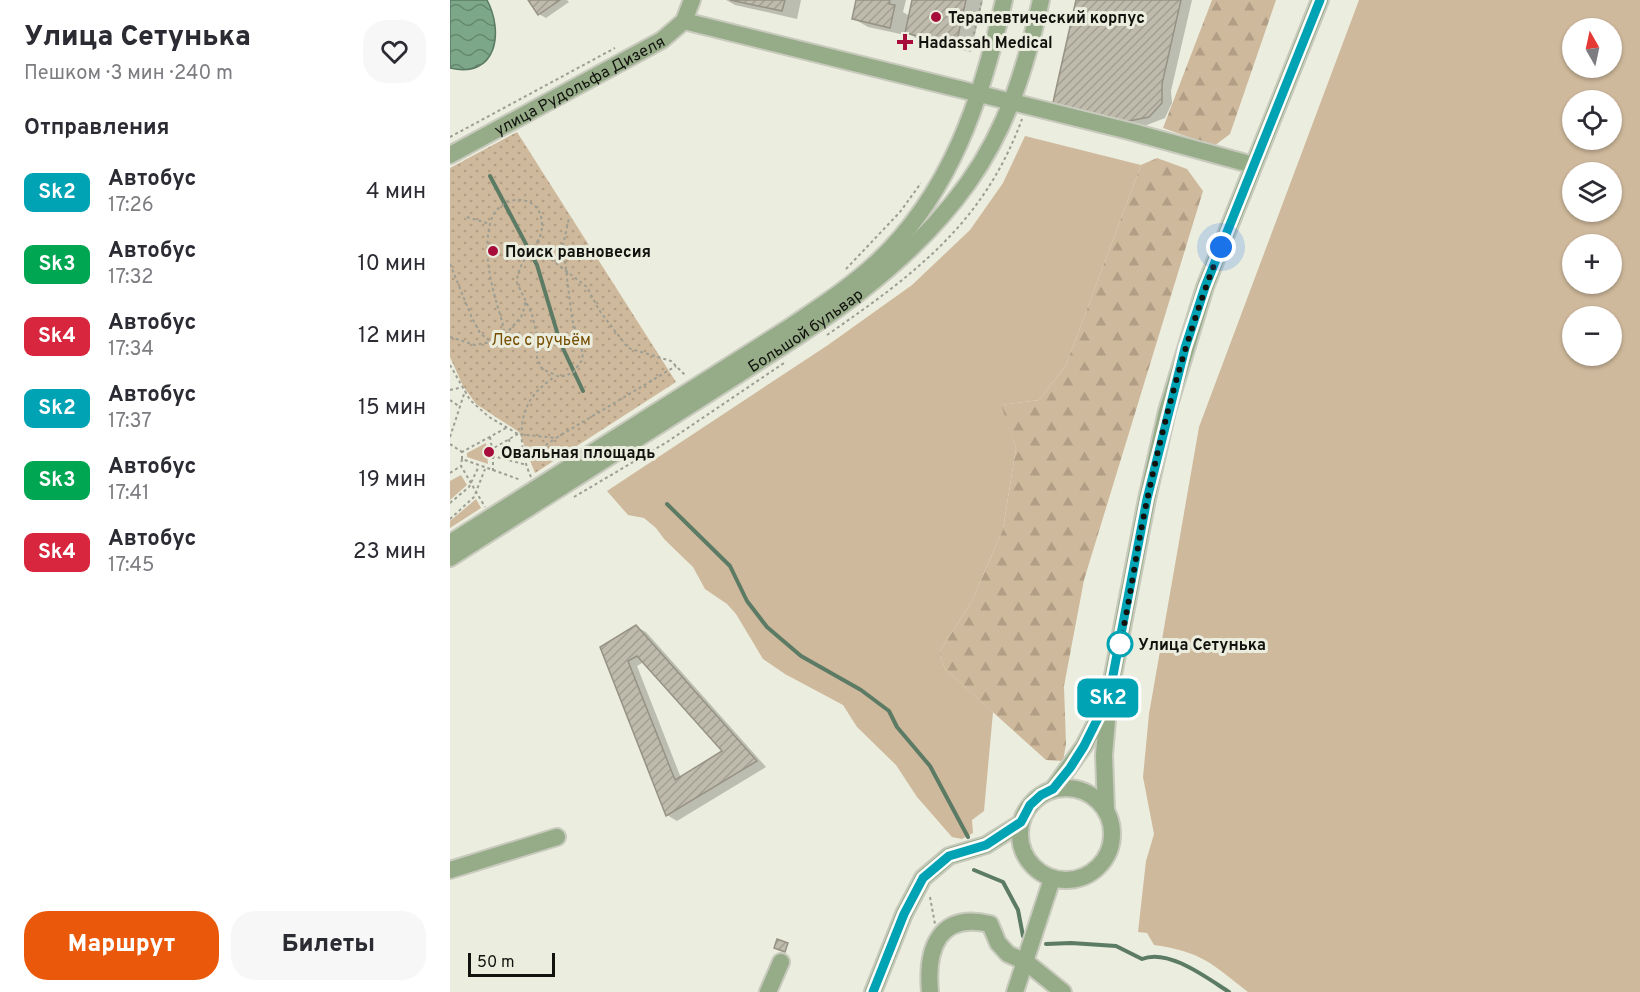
<!DOCTYPE html>
<html lang="ru">
<meta charset="utf-8">
<style>
body{margin:0;font-family:Overpass,sans-serif;background:#f7f7f7;color:#2b2b33;height:100vh;display:flex;flex-direction:column;font-size:22px;white-space:nowrap}
*{box-sizing:border-box;margin:0}
p{font-size:20px;color:#7c7c81}
.icon{flex:none;width:33px;height:33px;fill:none;stroke:currentColor;stroke-width:2;stroke-linecap:round;stroke-linejoin:round}
.map{position:relative;flex:1;overflow:hidden}
.drawer{display:flex;flex-direction:column;background:#fff;width:450px}
.drawer>*{flex:none}
.badge{padding:0 12px;border-radius:9px;font-size:21px;line-height:39px}
.needle{width:39px;rotate:351deg}
.controls{position:absolute;left:1112px;top:18px;display:grid;gap:12px}
.controls a{display:grid;place-items:center;width:60px;height:60px;border-radius:50%;background:#fff;box-shadow:0 2px 4px #0004;font-size:30px}
.scale{position:absolute;left:18px;bottom:15px;width:87px;box-sizing:border-box;padding-left:6px;border:3px solid #12130e;border-top:0;font-size:16px;line-height:21px;white-space:nowrap;color:#12130e;-webkit-text-stroke:4px #ebedde;paint-order:stroke}
.you{position:absolute;width:30px;height:30px;margin:-15px;border:4px solid #fff;border-radius:50%;background:#1a73e8;box-shadow:0 0 0 9px #1a73e833}
.map>.badge{position:absolute;translate:-50% -50%;box-shadow:0 0 0 3px #fff}
h2{padding:0 24px;font-size:22px;line-height:54px}
.round{display:grid;place-items:center;flex:none;width:63px;height:63px;border-radius:24px;background:#f7f7f7}
.headline{display:flex;align-items:center;justify-content:space-between;height:102px;padding:0 24px}
h1{font-size:28px;font-weight:800;line-height:45px}
.cta{display:flex;gap:12px;margin-top:auto;padding:12px 24px}
.cta a{flex:1;height:69px;border-radius:24px;background:#ea580c;color:#fff;font-size:24px;font-weight:800;line-height:69px;text-align:center}
.cta a+a{background:#f7f7f7;color:#2b2b33}
ul{padding:0;list-style:none}
li{display:flex;align-items:center;gap:18px;height:72px;padding:0 24px}
li div{flex:1}
li b{display:block;font-size:22px}
li em{font-style:normal}
li .badge{min-width:66px;font-weight:700;text-align:center}
main{display:flex;flex:1;min-height:0}
.map>svg:first-child{display:block}
.grass{fill:#cfb99c;fill-rule:evenodd}
.forest{fill:url(#forest-firs)}
.garden{fill:url(#garden-dots)}
.water{fill:url(#water-waves);stroke:#5c7b64;stroke-width:1.5}
.shadow{fill:#0003;fill-rule:evenodd}
.lines{fill:none;stroke-linecap:round;stroke-linejoin:round}
.stream{stroke:#5c7b64;stroke-width:4}
.building{fill:url(#building-hatch);stroke:#969284;stroke-width:1.5;fill-rule:evenodd}
.minor-casing{stroke:#c8cabd;stroke-width:20}
.path{stroke:#9c9e93;stroke-width:2;stroke-dasharray:3 3;stroke-linecap:butt}
.minor{stroke:#96ac88;stroke-width:16}
.line-casing{stroke:#fff;stroke-width:14}
.line{stroke:#00a3b4;stroke-width:9}
.walk{stroke:#12130e;stroke-width:6;stroke-dasharray:0 10.8}
.poi-dot{fill:#a60d3a;stroke:#ebedde;stroke-width:2}
.stop-dot{fill:#fff;stroke:#00a3b4;stroke-width:3}
.labels{text-anchor:middle;stroke-width:6;stroke-linejoin:round;paint-order:stroke}
.poi-label{font-size:16px;font-weight:bold;fill:#12130e;stroke:#ebedde;text-anchor:start}
.street-label{font-size:16px;fill:#12130e;stroke:#ebedde}
.park-label{font-size:16px;fill:#764e02;stroke:#ebedde}
.stop-label{font-size:16px;font-weight:bold;fill:#12130e;stroke:#ebedde;text-anchor:start}
</style>
<main>
<section class="drawer">
<div class="headline"><div><h1>Улица Сетунька</h1><p>Пешком · 3 мин · 240 m</p></div><a class="round"><svg class="icon" aria-label="heart" viewBox="0 0 24 24"><path d="M12 20l-8-8c-3-5 5-10 8-4 3-6 11-1 8 4z"/></svg></a></div>
<h2>Отправления</h2>
<ul>
<li><span class="badge" style="background:#00a3b4;color:#fff">Sk2</span><div><b>Автобус</b><p>17:26</p></div><em>4 мин</em></li>
<li><span class="badge" style="background:#00a651;color:#fff">Sk3</span><div><b>Автобус</b><p>17:32</p></div><em>10 мин</em></li>
<li><span class="badge" style="background:#d7263d;color:#fff">Sk4</span><div><b>Автобус</b><p>17:34</p></div><em>12 мин</em></li>
<li><span class="badge" style="background:#00a3b4;color:#fff">Sk2</span><div><b>Автобус</b><p>17:37</p></div><em>15 мин</em></li>
<li><span class="badge" style="background:#00a651;color:#fff">Sk3</span><div><b>Автобус</b><p>17:41</p></div><em>19 мин</em></li>
<li><span class="badge" style="background:#d7263d;color:#fff">Sk4</span><div><b>Автобус</b><p>17:45</p></div><em>23 мин</em></li>
</ul>
<div class="cta"><a>Маршрут</a><a>Билеты</a></div>
</section>
<div class="map">
<svg width="1190" height="992" viewBox="0 0 1190 992">
<defs>
<pattern id="forest-firs" width="22" height="20" patternUnits="userSpaceOnUse" patternTransform="scale(1.5)"><rect width="22" height="20" fill="#cfb99c"/><path d="M5 1l3.5 6h-7zM16 11l3.5 6h-7z" fill="#b19e85"/></pattern>
<pattern id="garden-dots" width="8" height="8" patternUnits="userSpaceOnUse" patternTransform="scale(1.5)"><rect width="8" height="8" fill="#cfb99c"/><path d="M2 2h.1M6 6h.1" fill="none" stroke="#b19e85" stroke-width="1.8" stroke-linecap="round"/></pattern>
<pattern id="water-waves" width="16" height="10" patternUnits="userSpaceOnUse" patternTransform="scale(1.5)"><rect width="16" height="10" fill="#7ca889"/><path d="M0 5q4-4 8 0t8 0" fill="none" stroke="#64886e"/></pattern>
<pattern id="building-hatch" width="6" height="6" patternUnits="userSpaceOnUse" patternTransform="scale(1.5)"><rect width="6" height="6" fill="#bebaac"/><path d="M-1 1l2-2M0 6l6-6M5 7l2-2" fill="none" stroke="#a29f93"/></pattern>
</defs>
<rect width="100%" height="100%" fill="#ebedde"/>
<path class="grass" d="M909 0H1190V992H798C761 963 752 952 704 945L697 933 688 932 696 861 704 834 693 777 699 714 749 427ZM1122 28H1161V68H1122ZM1122 100H1161V140H1122ZM1122 172H1161V212H1122ZM1122 244H1161V284H1122ZM1122 316H1161V356H1122Z
M575 136 691 165 616 365 589 400 552 405 566 448 553 529 522 601 489 652 495 669 543 712 534 811 522 820 523 833 512 839 502 837 467 797 446 765 407 727 393 705 335 674 313 659 286 614 277 604 255 589 243 567 215 540 206 528 194 518 178 515 157 491 378 345 462 285 520 230 553 183Z
M36 443 38 464 17 457V453Z
M11 475 17 485 0 500V481Z
M26 499 31 508 0 528V521Z"/>
<path class="forest" d="M762 0H826L780 134 764 146 713 128Z
M707 158 737 169 753 191 634 580 614 686 616 744 613 761 596 760 495 669 489 652 522 601 553 529 566 448 551 405 589 400 616 365 691 165Z"/>
<path class="garden" d="M67 132 226 382 85 473 69 432 26 404 13 386 0 357V168Z"/>
<path class="water" d="M0 0H37C54 32 47 79 0 68Z"/>
<path class="shadow" d="M80 0H117L119 2 96 18 89 14Z
M276 0H351L347 19 285 5Z
M413 0H456L453 12 460 16 464 0H533L521 52 471 41 456 32 455 35 418 27 404 19Z
M628 0H742L721 91 722 103 715 118 692 127 614 112Z
M186 627 196 632 316 767 227 821 217 815 152 648ZM194 662 274 751 231 778 187 666Z"/>
<g class="lines">
<path class="stream" d="M40 176 87 265 110 342 133 391
M217 504 280 566 297 601 317 627 351 656 411 690 439 711 447 727 480 766 518 837
M524 870 553 882 568 910 573 936
M596 944 621 943 666 946 692 959C718 948 757 978 779 992"/>
</g>
<path class="building" d="M78 0H110L88 15Z
M280 0H335L332 11Z
M406 0H440L439 4 445 5 440 28 402 19Z
M462 0H516L506 45 455 33Z
M626 0H731L712 84V103L699 117 674 122 602 107Z
M186 625 307 761 216 816 150 647ZM187 656 272 751 225 780 178 661Z
M327 939 338 943 335 952 324 948Z"/>
<g class="lines">
<g class="minor-casing">
<g id="minor">
<path d="M234 21 679 131 803 165"/>
<path id="s1" d="M0 155 212 40 234 21 242 0"/>
<path d="M0 543 340 327C369 307 399 288 425 264 501 194 532 98 554 0"/>
<path id="s2" d="M0 558C85 504 171 449 256 395 351 334 451 277 518 183 558 127 576 66 591 0"/>
<circle cx="616" cy="834" r="46"/>
<path d="M603 789 634 746 655 705"/>
<path d="M656 810 654 755 659 696 697 499 717 411 755 287 870 0"/>
<path d="M0 870 107 837"/>
<path d="M318 992 331 962"/>
<path d="M423 992 454 914 473 878 499 856 536 845 571 823"/>
<path d="M480 992C476 948 489 912 540 924L548 943 558 954 576 962 613 992"/>
<path d="M565 992 602 879"/>
</g>
</g>
<path class="path" d="M521 46 532 0
M0 137 165 48
M17 217 40 224
M88 240 94 254 137 287 149 310 178 348 221 361 236 376
M0 264 22 318 30 333 41 342 54 336C54 324 49 312 46 301 39 275 34 249 40 224 47 192 93 191 92 226 92 247 67 257 67 283L82 314 87 336V358L92 369 110 377 123 373 132 360 133 354 122 319 113 245 119 218
M396 269 450 212 471 183
M55 335 71 317 76 303
M377 335C465 274 534 223 572 119
M0 337 25 345 41 342
M0 365 20 400 39 417 68 434 106 438 226 366
M0 390 13 387
M0 400 10 407
M56 428 12 452V459L71 480
M68 434 42 449 43 456 77 465
M0 437 15 391
M40 437 42 449
M59 439 62 460
M0 444 12 452
M43 456V471
M12 459 11 466 35 507
M76 459 106 438
M0 473 11 466
M81 477C70 453 66 417 84 395 89 388 98 382 105 376
M124 497 217 442 334 363
M0 503 19 487 29 466
M0 519 24 497 35 469
M480 897 485 924"/>
<use href="#minor" class="minor"/>
</g>
<g class="lines">
<g class="line-casing">
<path id="line" d="M423 992 454 914 473 878 499 856 536 845 571 822 580 805 591 795 603 789 620 768 634 746 659 696 697 499 735 348 755 287 870 0"/>
</g>
<use href="#line" class="line"/>
<path class="walk" d="M670 644C681 596 687 545 698 496 716 411 739 328 771 247"/>
</g>
<g class="poi-dot">
<circle cx="486" cy="17" r="6"/>
<path d="M452 33h6v6h6v6h-6v6h-6v-6h-6v-6h6z"/>
<circle cx="43" cy="251" r="6"/>
<circle cx="39" cy="452" r="6"/>
</g>
<circle class="stop-dot" cx="670" cy="644" r="12"/>
<g class="labels">
<g class="poi-label">
<text x="498" y="23">Терапевтический корпус</text>
<text x="468" y="48">Hadassah Medical</text>
<text x="55" y="257">Поиск равновесия</text>
<text x="51" y="458">Овальная площадь</text>
</g>
<g class="street-label">
<text dy="6" stroke="none"><textPath href="#s1" startOffset="147">улица Рудольфа Дизеля</textPath></text>
<text dy="6" stroke="none"><textPath href="#s2" startOffset="422">Большой бульвар</textPath></text>
</g>
<g class="park-label">
<text x="91" y="345">Лес с ручьём</text>
</g>
<g class="stop-label">
<text x="688" y="650">Улица Сетунька</text>
</g>
</g>
</svg>
<div class="controls">
<a><svg class="needle" viewBox="-14 -14 28 28"><path d="M0-13l5 13h-10z" fill="#e53935"/><path d="M0 13l5-13h-10z" fill="#7c7c81"/></svg></a>
<a><svg class="icon" aria-label="locate" viewBox="0 0 24 24"><circle cx="12" cy="12" r="6"/><path d="M12 2v4M12 18v4M2 12h4M18 12h4"/></svg></a>
<a><svg class="icon" aria-label="layers" viewBox="0 0 24 24"><path d="M12 4l9 5-9 5-9-5zM3 14l9 5 9-5"/></svg></a>
<a>+</a>
<a>−</a>
</div>
<div class="scale">50 m</div>
<div class="you" style="left:771px;top:247px"></div>
<b class="badge" style="left:658px;top:698px;background:#00a3b4;color:#fff">Sk2</b>
</div>
</main>
